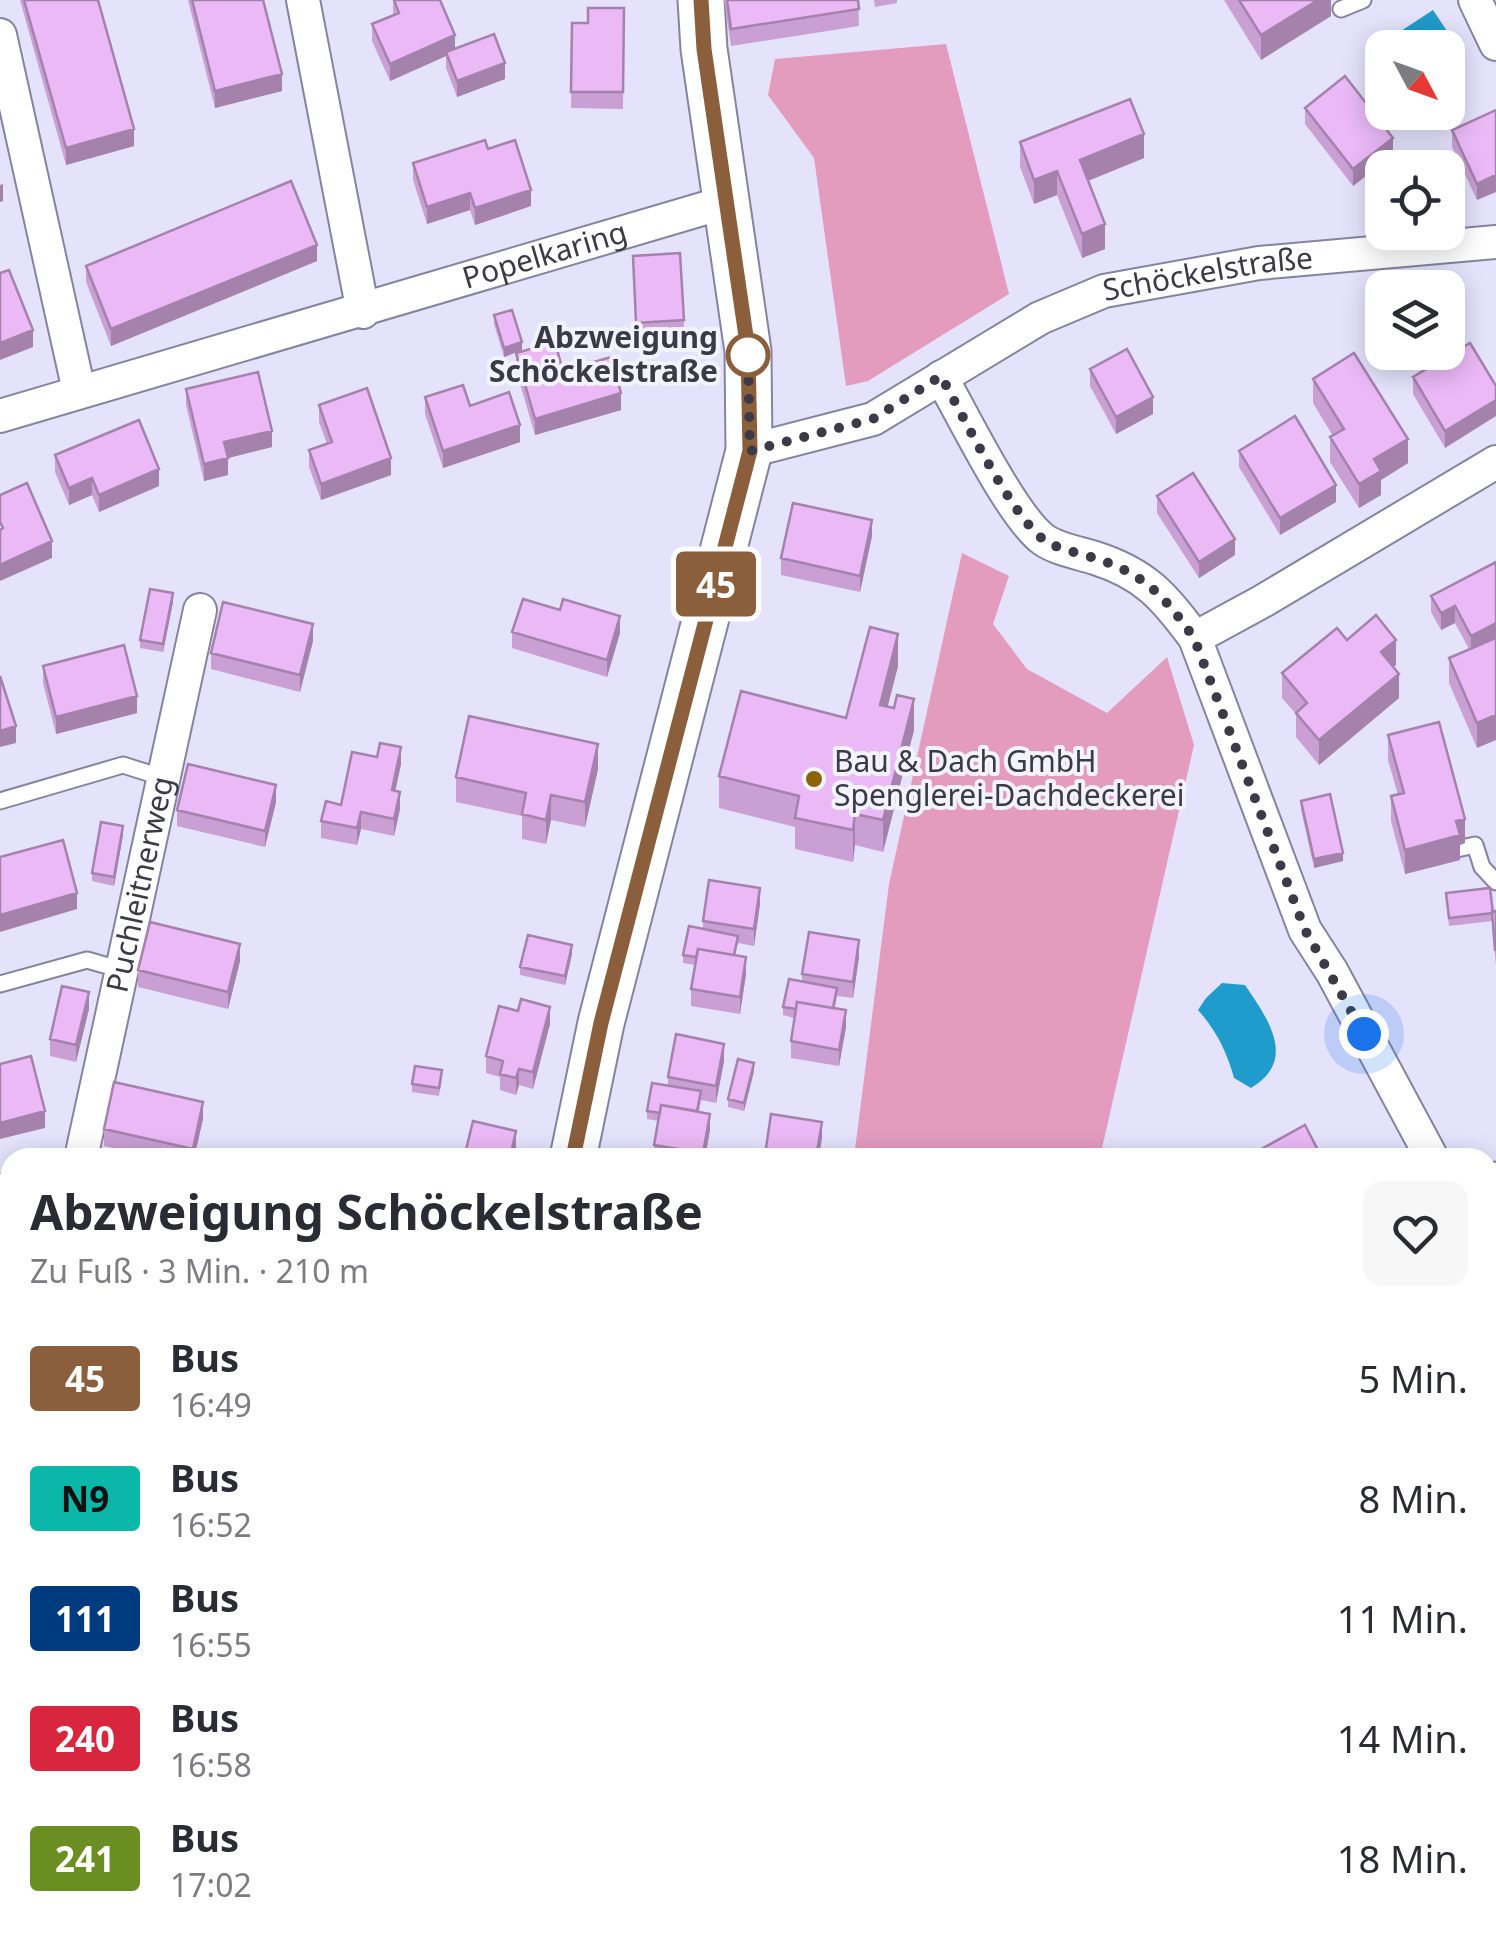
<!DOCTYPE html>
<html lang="de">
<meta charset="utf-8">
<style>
body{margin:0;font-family:"Noto Sans",sans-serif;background:#f7f7f7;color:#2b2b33;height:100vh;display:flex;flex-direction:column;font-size:38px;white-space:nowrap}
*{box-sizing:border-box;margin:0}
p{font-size:32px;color:#7c7c81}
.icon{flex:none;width:55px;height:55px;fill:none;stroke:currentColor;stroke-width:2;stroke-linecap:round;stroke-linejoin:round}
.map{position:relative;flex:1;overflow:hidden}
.side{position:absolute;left:0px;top:1148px;width:1498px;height:792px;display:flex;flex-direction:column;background:#fff;border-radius:30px 30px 0 0;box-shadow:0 5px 25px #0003}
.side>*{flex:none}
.badge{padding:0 20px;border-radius:8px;font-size:35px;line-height:65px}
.needle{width:65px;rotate:131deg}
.controls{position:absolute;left:1365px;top:30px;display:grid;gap:20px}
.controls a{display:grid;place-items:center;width:100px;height:100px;border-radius:20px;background:#fff;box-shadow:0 5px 25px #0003;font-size:50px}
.you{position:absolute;width:50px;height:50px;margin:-25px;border:8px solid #fff;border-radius:50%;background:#1a73e8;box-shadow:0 0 0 15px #1a73e833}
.map>.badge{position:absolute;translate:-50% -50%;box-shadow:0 0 0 5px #fff}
.round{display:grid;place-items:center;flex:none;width:105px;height:105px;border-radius:20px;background:#f7f7f7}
.summary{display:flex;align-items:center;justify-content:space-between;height:170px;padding:0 30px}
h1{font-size:48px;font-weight:700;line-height:75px}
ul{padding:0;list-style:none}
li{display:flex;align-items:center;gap:30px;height:120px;padding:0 30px}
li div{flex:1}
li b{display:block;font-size:38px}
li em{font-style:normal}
li .badge{min-width:110px;font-weight:700;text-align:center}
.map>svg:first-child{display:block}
.green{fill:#e39cbe}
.water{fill:#209ccc}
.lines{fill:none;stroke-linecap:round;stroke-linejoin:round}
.lane-casing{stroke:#8683a0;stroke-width:19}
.street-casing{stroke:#8683a0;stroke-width:36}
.secondary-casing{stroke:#8683a0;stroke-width:49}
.lane{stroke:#fff;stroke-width:15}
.street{stroke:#fff;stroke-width:32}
.secondary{stroke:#fff;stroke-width:45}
.wall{fill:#c99fd4}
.shaded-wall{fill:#a482ac}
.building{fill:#eab9f6;stroke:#a482ac;stroke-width:2.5}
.line-casing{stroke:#fff;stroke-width:22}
.line{stroke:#8b5e3c;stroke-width:15}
.walk{stroke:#3c3a47;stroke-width:10;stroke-dasharray:0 18}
.stop-dot{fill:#fff;stroke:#8b5e3c;stroke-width:5}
.poi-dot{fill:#8d6306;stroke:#f3f2ff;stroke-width:4}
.labels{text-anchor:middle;stroke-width:8;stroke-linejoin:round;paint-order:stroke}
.street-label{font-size:30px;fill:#3c3a47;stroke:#f3f2ff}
.stop-label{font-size:30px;font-weight:bold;fill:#3c3a47;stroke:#f3f2ff;text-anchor:end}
.poi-label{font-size:30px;fill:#3c3a47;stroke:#f3f2ff;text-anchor:start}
</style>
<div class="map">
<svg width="1496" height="1938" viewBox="0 0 1496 1938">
<rect width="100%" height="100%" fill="#e5e3fc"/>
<path class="green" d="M946 44 1009 294 868 381 846 386 814 158 768 95 775 59Z
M962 553 1009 576 993 624 1027 669 1107 713 1167 657 1194 745 1100 1157H854L889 884Z
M10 1253V1458L0 1463V1256Z
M1488 1621 1496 1630V1806L1488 1815Z
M880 1930H1421L1419 1938H881Z"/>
<path class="water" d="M1433 10 1451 37 1435 47 1382 48V59L1375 48Z
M1222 983 1245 985C1268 1019 1298 1060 1251 1088L1234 1078C1227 1052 1216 1030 1198 1010L1206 998Z"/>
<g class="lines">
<g class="lane-casing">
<path id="lane" d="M1341 9 1363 0
M0 801 123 765 164 778
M1457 849 1475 845 1482 867 1496 882
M0 984 87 960 122 970
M1488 1175 1496 1170
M705 1930V1938"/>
</g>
<g class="street-casing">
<g id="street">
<path d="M303 0 363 312"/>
<path d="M1475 0 1496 44"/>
<path d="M0 35 79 391"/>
<path d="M941 377C963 415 1012 517 1044 540 1057 549 1079 553 1095 558 1145 574 1164 596 1195 638L1305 930 1332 972 1432 1158"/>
<path id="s1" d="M0 416 726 202"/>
<path id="s2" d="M749 451 873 419 1040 318 1104 291 1259 263 1496 242"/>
<path d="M1195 638 1263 601 1496 462"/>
<path id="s3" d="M81 1158 200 610"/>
<path d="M0 1191 10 1188"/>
<path d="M1488 1257 1496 1271"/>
<path d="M0 1610 10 1636"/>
<path d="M68 1930 70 1938"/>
</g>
</g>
<g class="secondary-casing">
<path id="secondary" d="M573 1158 601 1023 749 451 748 351 704 49 701 0
M541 1938 543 1930"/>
</g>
<use href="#lane" class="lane"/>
<use href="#street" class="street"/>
<use href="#secondary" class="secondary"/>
</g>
<path class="wall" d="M20 0H98L134 146 66 165Z
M188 0H263L282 91 215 108Z
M393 0 455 48 505 79 457 97 446 68V56L390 81 372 41V24L393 15Z
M724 0H858L859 26 731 46Z
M874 0H897V3L875 7Z
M1224 0H1331V16L1261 60Z
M624 8 623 109 571 108 572 23H588Z
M1305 108 1393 155 1353 186 1305 124Z
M1496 110 1477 200 1452 147V130Z
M1020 142 1144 158 1088 181 1105 249 1082 258 1057 195 1034 204 1020 167Z
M488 149 531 206 475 225 470 210 427 224 413 180V163Z
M633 256 684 320V337L636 339Z
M317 261 111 346 86 282V266Z
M494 315 522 350 504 357 494 324Z
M1470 343 1445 448 1413 394V377Z
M516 353 563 371 621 410 535 435 516 370Z
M1090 369 1153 414 1116 434 1090 386Z
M1313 379 1408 463 1381 480V495L1359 508 1330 462V437L1333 436 1313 403Z
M186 389 272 447 228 458V475L204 481 186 405Z
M425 397 520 442 443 468 425 414Z
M319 405 391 475 321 500 309 467V450L327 444 319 422Z
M1239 451 1336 502 1280 535 1239 467Z
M55 455 159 486 99 512 92 495 69 505 55 472Z
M1157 496 1235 555 1199 578 1157 513Z
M872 536 860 592 781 575V558Z
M1496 562 1477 748 1449 683V658L1469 649 1455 623 1441 630 1431 612V596Z
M173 602 163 652 140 648V640Z
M512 632 620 633 607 677 512 648Z
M1347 640 1396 665 1393 667 1399 698 1319 765 1296 737V714L1282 698V673Z
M313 641 300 692 211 669V653Z
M43 666 137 713 56 734 43 683Z
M898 666 887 707 914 730 883 852 855 845 853 862 795 849V827L719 808V776L846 718Z
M1388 735 1465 843 1460 845V860L1405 874 1391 821V796L1398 795 1388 760Z
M401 764 395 791 400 809 394 836 361 829 357 845 321 838V821L341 805Z
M598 769 585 827 551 820 546 844 522 839V816L456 802V777Z
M1301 801 1343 861 1314 868 1301 810Z
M276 802 265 847 177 826V810Z
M123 835 114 886 92 881V873Z
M1446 893 1493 911H1496V966L1492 921 1449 926Z
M760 904 754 946 738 943 735 956 746 974 740 1014 691 1006V989L695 965 683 963V955L703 929V921Z
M572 954 565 985 520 975V967Z
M859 957 853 998 837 996 835 1008 846 1027 839 1066 791 1058V1041L794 1018 783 1015V1007L802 982V974Z
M240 961 228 1009 138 987V970Z
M89 1009 76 1062 50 1056V1039Z
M550 1024 533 1089 519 1085 516 1095 500 1090V1077L486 1073V1056Z
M724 1061 716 1103 701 1100 699 1112 710 1130 705 1158H654V1145L658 1121 647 1119V1111L668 1085V1077Z
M754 1071 744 1111 728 1107V1099Z
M442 1078 439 1096 412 1092V1084Z
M203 1119 194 1158H157L104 1146V1129Z
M1496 1472 1495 1543 1488 1528V1476Z
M97 1930H154V1934L120 1938H98Z"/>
<path class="shaded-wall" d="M1318 0H1331V16L1261 60V35Z
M455 35V52H446V56L390 81V64Z
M505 63V79L457 97V81Z
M282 74V91L215 108V91Z
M134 129V146L66 165V148Z
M1144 134V158L1080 184V160Z
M1393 138V155L1353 186V169Z
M1057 171V195L1034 204V180Z
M1496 175V192L1477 200V184Z
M3 184V201L0 202V185Z
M531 190V206L475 225V208Z
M470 193V210L427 224V207Z
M1105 224V249L1082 258V234Z
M317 245V261L111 346V329Z
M33 330V347L0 360V343Z
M522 342V350L504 357V348Z
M621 393V410L535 435V419Z
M1153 397V414L1116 434V417Z
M1496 400V416L1445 448V431Z
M520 425V442L443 468V451Z
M272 431V447L224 459V442Z
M1408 439V463L1381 480V495L1359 508V484L1374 459Z
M228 458V475L204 481V464Z
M391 458V475L321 500V484Z
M159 469V486L99 512V495Z
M92 478V495L69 505V488Z
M1336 485V502L1280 535V518Z
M872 520V536L860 592V576Z
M1235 539V555L1199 578V562Z
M52 541V558L0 581V565Z
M173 593V602L163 652V644Z
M1455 606V623L1441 630V613Z
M620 616V633L607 677V660Z
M1496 623V640L1471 653V636Z
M313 624V641L300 692V675Z
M898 634V666L880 737V705Z
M1396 640V665L1381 677V652Z
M1399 674V698L1319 765V740Z
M137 696V713L56 734V717Z
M914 699V730L883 852V820Z
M1496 715V740L1477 748V723Z
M16 726V743L0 747V731Z
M598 744V769L585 827V802Z
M401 747V764L392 807V790Z
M276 785V802L265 847V831Z
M400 792V809L394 836V819Z
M551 795V820L546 844V820Z
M361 812V829L357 845V828Z
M855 814V845L853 862V830Z
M1465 819V843L1460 845V860L1405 874V850L1456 821Z
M123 826V835L114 886V877Z
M1343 853V861L1314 868V859Z
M760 888V904L754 946V929Z
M77 893V909L0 932V915Z
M859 940V957L853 998V982Z
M240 944V961L228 1009V992Z
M572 945V954L565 985V976Z
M746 957V974L740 1014V997Z
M89 992V1009L76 1062V1045Z
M550 1007V1024L533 1089V1072Z
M846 1010V1027L839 1066V1050Z
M724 1044V1061L716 1103V1086Z
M754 1063V1071L744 1111V1103Z
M519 1069V1085L516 1095V1078Z
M203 1102V1119L194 1158H193V1149Z
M45 1111V1128L0 1139V1123Z
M710 1114V1130L705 1158H703Z
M822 1122V1138L819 1158H816Z
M516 1131V1148L514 1158H510Z
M1496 1409V1434L1488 1438V1414Z"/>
<path class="building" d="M24 0H98L134 129 66 148Z
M192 0H263L282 74 215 91Z
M394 0H440L455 35 390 64 372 24 399 13Z
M727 0H858L859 9 731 29Z
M1239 0H1318L1261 35Z
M588 8H624L623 92H571L572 23H588Z
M494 34 505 63 457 81 446 52Z
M1345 76 1393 138 1353 169 1305 108Z
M1130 99 1144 134 1080 160 1105 224 1082 234 1057 171 1034 180 1020 142Z
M1496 110V175L1477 184 1452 130Z
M485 140 488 149 515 140 531 190 475 208 470 193 427 207 413 163Z
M291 181 317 245 111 329 86 266Z
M680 253 684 320 636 323 633 256Z
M9 270 33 330 0 343V273Z
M512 310 522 342 504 348 494 315Z
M555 342 563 371 611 357 621 393 535 419 516 353Z
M1470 343 1496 386V400L1445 431 1413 377Z
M1127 349 1153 397 1116 417 1090 369Z
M1354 353 1408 439 1374 459 1381 471 1359 484 1330 437 1344 429 1313 379Z
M258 372 272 431 224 442 228 458 204 464 186 389Z
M463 385 470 406 509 392 520 425 443 451 425 397Z
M367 388 391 458 321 484 309 450 332 442 319 405Z
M1295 416 1336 485 1280 518 1239 451Z
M139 420 159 469 99 495 92 478 69 488 55 455Z
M1193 473 1235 539 1199 562 1157 496Z
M27 483 52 541 0 565V530L3 528 0 522V495Z
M793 503 872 520 860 576 781 558Z
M1496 562V623L1471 636 1455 606 1441 613 1431 596Z
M150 589 173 593 163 644 140 640Z
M523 599 560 610 563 599 620 616 607 660 512 632Z
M223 602 313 624 300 675 211 653Z
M1376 615 1396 640 1381 652 1399 674 1319 740 1296 713 1307 703 1282 673 1337 628 1347 640Z
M870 627 898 634 880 705 894 708 897 695 914 699 883 820 855 814 853 830 795 818 799 796 719 776 741 691 846 718Z
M1496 638V715L1477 723 1449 658Z
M124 645 137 696 56 717 43 666Z
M0 676 16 726 0 731Z
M469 716 598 744 585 802 551 795 546 820 522 814 526 793 456 777Z
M1439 722 1465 819 1456 821 1460 835 1405 850 1391 796 1404 793 1388 735Z
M380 743 401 747 392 790 400 792 394 819 361 812 357 828 321 821 326 801 341 805 352 752 377 757Z
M188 764 276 785 265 831 177 810Z
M1330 794 1343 853 1314 859 1301 801Z
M101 822 123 826 114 877 92 873Z
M63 840 77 893 0 915V857Z
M709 880 760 888 754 929 703 921Z
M1490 888 1493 913 1449 918 1446 893Z
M1492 911H1496V950H1495Z
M150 922 240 944 228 992 138 970Z
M689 926 738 936 734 955 698 949 696 957 683 955Z
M809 932 859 940 853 982 802 974Z
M528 935 572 945 565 976 520 967Z
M698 949 746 957 740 997 691 989Z
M789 979 837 988 833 1008 797 1002 796 1009 783 1007Z
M62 986 89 992 76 1045 50 1039Z
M521 999 550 1007 533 1072 519 1069 516 1078 500 1074 503 1061 486 1056 499 1006 518 1011Z
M797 1002 846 1010 839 1050 791 1041Z
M676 1034 724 1044 716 1086 668 1077Z
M31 1056 45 1111 0 1123V1064Z
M738 1059 754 1063 744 1103 728 1099Z
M415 1066 442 1070 439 1088 412 1084Z
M114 1082 203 1102 193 1149 104 1129Z
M652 1083 701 1091 697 1111 661 1105 660 1113 647 1111Z
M661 1105 710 1114 703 1153 654 1145Z
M771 1114 822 1122 816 1158H780L765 1155Z
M473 1121 516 1131 510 1158H464Z
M1305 1125 1322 1158H1245Z
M1495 1338 1496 1409 1488 1414V1342Z
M1496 1472V1526H1495L1488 1512V1476Z
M607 1930H670V1938H607Z
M748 1930H795L796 1938H749Z"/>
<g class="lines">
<g class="line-casing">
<path id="line" d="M573 1158 601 1023 750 451 748 350 704 49 701 0"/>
</g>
<use href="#line" class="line"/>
<path class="walk" d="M748 355V350L750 451 873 419 941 376C962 414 1012 517 1044 540 1057 549 1079 553 1094 558 1145 574 1164 596 1194 638L1305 930 1364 1034"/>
</g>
<circle class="stop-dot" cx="748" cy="355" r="20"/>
<circle class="poi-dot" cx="814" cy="779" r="10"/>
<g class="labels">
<g class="street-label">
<text dy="10" stroke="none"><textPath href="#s1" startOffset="568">Popelkaring</textPath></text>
<text dy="10" stroke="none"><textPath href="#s2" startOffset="498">Schöckelstraße</textPath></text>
<text dy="10" stroke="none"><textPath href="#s3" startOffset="280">Puchleitnerweg</textPath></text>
</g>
<g class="stop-label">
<text x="718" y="348">Abzweigung<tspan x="718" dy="34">Schöckelstraße</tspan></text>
</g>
<g class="poi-label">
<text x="834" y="772">Bau &amp; Dach GmbH<tspan x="834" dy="34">Spenglerei-Dachdeckerei</tspan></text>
</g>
</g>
</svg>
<div class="controls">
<a><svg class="needle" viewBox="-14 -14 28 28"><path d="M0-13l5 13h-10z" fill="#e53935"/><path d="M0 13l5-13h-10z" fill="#7c7c81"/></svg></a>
<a><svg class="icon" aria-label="locate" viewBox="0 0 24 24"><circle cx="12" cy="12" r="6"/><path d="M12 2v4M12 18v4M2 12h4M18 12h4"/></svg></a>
<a><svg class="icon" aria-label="layers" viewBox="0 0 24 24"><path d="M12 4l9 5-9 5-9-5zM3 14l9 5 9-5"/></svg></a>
</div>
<div class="you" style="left:1364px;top:1034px"></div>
<b class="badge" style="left:716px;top:584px;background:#8b5e3c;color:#fff">45</b>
<section class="side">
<div class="summary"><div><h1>Abzweigung Schöckelstraße</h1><p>Zu Fuß · 3 Min. · 210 m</p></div><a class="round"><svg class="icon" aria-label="heart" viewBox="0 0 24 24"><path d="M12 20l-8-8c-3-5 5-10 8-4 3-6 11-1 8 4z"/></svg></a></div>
<ul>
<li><span class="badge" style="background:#8b5e3c;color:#fff">45</span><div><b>Bus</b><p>16:49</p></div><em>5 Min.</em></li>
<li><span class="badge" style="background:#0ab7a8;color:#111">N9</span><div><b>Bus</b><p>16:52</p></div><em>8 Min.</em></li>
<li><span class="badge" style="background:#003b80;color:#fff">111</span><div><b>Bus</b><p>16:55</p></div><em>11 Min.</em></li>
<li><span class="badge" style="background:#d7263d;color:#fff">240</span><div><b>Bus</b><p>16:58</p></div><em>14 Min.</em></li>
<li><span class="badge" style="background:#6b8e23;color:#fff">241</span><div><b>Bus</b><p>17:02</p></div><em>18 Min.</em></li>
</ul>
</section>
</div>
